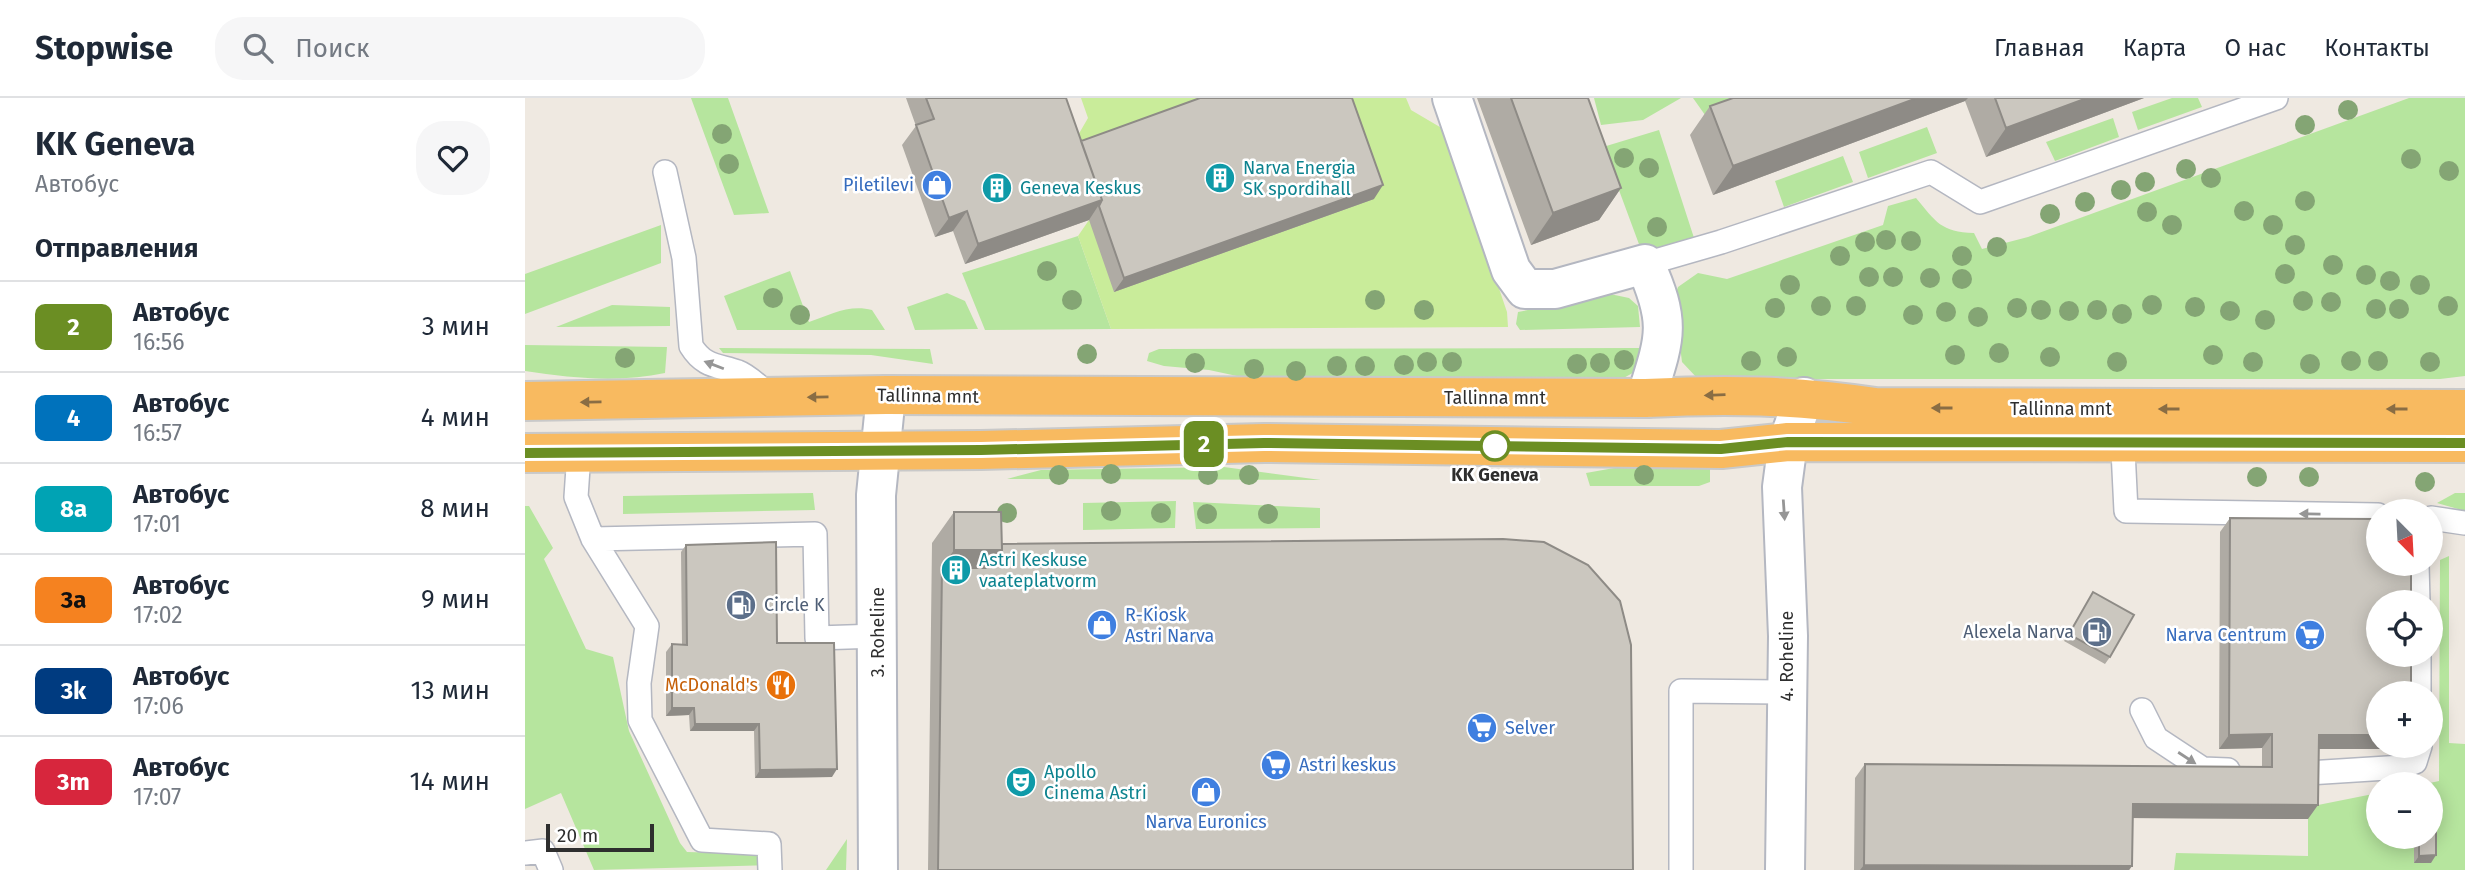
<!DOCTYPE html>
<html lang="ru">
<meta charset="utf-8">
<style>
body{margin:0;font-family:"Fira Sans",sans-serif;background:#f6f6f7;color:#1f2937;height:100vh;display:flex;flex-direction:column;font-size:26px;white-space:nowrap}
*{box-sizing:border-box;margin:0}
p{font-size:23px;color:#747a83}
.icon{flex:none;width:38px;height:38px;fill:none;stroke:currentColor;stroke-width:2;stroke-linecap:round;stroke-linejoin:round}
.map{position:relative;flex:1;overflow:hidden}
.sheet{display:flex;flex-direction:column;background:#fff;width:525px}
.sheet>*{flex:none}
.badge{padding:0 14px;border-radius:10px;font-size:24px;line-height:46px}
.needle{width:46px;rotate:156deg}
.tools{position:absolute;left:1841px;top:401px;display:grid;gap:14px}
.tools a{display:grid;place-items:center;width:77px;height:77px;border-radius:50%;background:#fff;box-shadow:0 4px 18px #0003;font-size:35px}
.scale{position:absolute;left:21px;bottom:18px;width:108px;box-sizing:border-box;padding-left:7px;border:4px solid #2e2e2e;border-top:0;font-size:19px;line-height:24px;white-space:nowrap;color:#2e2e2e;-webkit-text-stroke:5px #fff;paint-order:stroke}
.map>.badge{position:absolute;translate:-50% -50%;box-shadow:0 0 0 4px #fff}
h2{padding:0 35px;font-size:26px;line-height:63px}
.round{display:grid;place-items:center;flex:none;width:74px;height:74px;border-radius:28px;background:#f6f6f7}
.summary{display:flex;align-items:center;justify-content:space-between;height:119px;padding:0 35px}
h1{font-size:33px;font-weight:700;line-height:52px}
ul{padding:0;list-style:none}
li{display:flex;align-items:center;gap:21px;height:91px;padding:0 35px;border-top:2px solid #e0e1e3}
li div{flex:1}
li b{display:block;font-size:26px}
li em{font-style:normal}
li .badge{min-width:77px;font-weight:700;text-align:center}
header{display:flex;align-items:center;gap:42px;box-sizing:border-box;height:98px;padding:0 35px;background:#fff;border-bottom:2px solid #e0e1e3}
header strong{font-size:33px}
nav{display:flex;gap:38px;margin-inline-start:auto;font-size:24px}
.search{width:490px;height:63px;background:#f6f6f7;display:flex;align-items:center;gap:18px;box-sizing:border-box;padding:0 24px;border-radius:28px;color:#747a83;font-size:26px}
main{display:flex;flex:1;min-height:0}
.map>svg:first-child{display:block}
.green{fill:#b6e59e}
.pitch{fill:#c9ec9a}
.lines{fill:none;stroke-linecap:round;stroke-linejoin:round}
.service-casing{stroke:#b4b7c1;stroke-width:26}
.minor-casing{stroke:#b4b7c1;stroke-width:42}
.trunk-casing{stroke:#c9c9c9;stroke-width:42}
.service{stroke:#fff;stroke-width:23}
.minor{stroke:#fff;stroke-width:38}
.trunk{stroke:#f8ba60;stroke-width:38}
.tree{fill:#84a574}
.wall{fill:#afaba4}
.shaded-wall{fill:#8e8b86}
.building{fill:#cbc7bf;stroke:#8e8b86;stroke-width:2}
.oneway{fill:#969696}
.oneway2{fill:#896d44}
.line-casing{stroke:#fff;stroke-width:16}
.line{stroke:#6b8e23;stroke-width:10}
.stop-dot{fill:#fff;stroke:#6b8e23;stroke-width:3.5}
.labels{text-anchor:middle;stroke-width:5;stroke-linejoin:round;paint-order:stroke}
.culture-label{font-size:18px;fill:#0d838f;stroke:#fff;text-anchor:start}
.shop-label{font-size:18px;fill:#366cbe;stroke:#fff;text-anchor:start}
.street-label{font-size:18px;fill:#2e2e2e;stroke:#fff}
.stop-label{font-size:18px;font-weight:bold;fill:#2e2e2e;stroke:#fff}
.service-label{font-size:18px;fill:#4e5e75;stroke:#fff;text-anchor:start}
.food-label{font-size:18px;fill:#c56008;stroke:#fff;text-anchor:end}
</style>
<header>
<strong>Stopwise</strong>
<div class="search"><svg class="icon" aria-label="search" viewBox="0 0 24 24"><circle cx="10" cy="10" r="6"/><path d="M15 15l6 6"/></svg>Поиск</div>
<nav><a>Главная</a><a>Карта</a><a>О нас</a><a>Контакты</a></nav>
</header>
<main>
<section class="sheet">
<div class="summary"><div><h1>KK Geneva</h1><p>Автобус</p></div><a class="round"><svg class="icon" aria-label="heart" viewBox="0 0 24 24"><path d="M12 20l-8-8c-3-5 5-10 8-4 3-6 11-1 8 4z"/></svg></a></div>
<h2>Отправления</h2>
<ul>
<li><span class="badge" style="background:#6b8e23;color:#fff">2</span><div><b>Автобус</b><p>16:56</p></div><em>3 мин</em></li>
<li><span class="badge" style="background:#0072bc;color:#fff">4</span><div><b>Автобус</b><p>16:57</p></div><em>4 мин</em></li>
<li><span class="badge" style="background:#00a3b4;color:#fff">8a</span><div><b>Автобус</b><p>17:01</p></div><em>8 мин</em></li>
<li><span class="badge" style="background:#f58220;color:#111">3a</span><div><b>Автобус</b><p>17:02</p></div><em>9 мин</em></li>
<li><span class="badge" style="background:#003b80;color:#fff">3k</span><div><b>Автобус</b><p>17:06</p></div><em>13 мин</em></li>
<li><span class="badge" style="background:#d7263d;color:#fff">3m</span><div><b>Автобус</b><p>17:07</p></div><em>14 мин</em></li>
</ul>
</section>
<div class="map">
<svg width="1940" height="772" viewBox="0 0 1940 772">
<rect width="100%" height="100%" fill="#efe9e1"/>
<path class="green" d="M166 0H203L244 115 209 117Z
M1069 0H1156L1118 22 1076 27Z
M1168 0H1250L1185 24Z
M1647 0H1673L1677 9 1613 32 1607 14Z
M1884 0H1940V278L1915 281H1173L1157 264 1149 200 1153 189 1173 175 1202 181 1358 127 1363 108 1391 100C1411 124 1416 134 1449 135L1457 151 1503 139Z
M1588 20 1594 39 1530 63 1521 44Z
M1402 29 1412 55 1343 80 1334 54Z
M1134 32 1170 143 1118 157 1078 49Z
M1318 58 1328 84 1259 109 1250 83Z
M136 127V165L0 216V176Z
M553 138 586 231 460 232 437 175Z
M265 173 284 224C305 217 324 206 347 212L360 232H212L199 198Z
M422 195 440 203 453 231 390 232 382 209Z
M1085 196 1104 200 1113 208 1115 229 995 232 991 226 993 214Z
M87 207 145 209V228L31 229Z
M0 247 142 249 140 275C94 285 47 280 0 273Z
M194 250 405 251 408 266 346 257 198 255Z
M1115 250 1113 272 1095 282 726 281 684 272 639 268 622 263 624 255 634 251Z
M1185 361V384L1174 388H1065L1061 375 1123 364Z
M699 369 796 382 482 381 516 372Z
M288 395 290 412 98 416V398Z
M1930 395H1940V413L1912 405Z
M651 403 650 430 558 432V405Z
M668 404 795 410V430L671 431Z
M0 408H4L28 450 19 461 61 551 88 559 104 633 155 745 162 754 244 756 245 767 69 772 36 695 0 711Z
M1924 458V645L1940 646V772H1649L1651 755 1783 758V709L1853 695V738H1906V686H1900L1914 683 1915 462Z
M322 741 321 772H301Z"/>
<path class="pitch" d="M556 0H881L886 12 920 32 982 214 983 229 586 231 553 138 564 122 541 58 563 20Z"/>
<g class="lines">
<g class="service-casing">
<path id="service" d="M140 74 159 160 166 248C179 269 192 267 213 274 224 278 235 290 245 298
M1120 166 1196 144 1406 74 1455 104 1751 0
M1597 332 1601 413 1853 417
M54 355 51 399 68 441 122 528 114 585 115 622 177 742 244 746 245 772
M1906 420 1940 425
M68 441 290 436 292 540 353 538
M1892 466 1893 504
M1894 556V595
M1617 612 1631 640 1678 671 1703 672
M1783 675 1878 669 1890 664 1895 648
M0 755 18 753 26 772
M1156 772V593L1262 594"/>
</g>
<g class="minor-casing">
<path id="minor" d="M927 0 986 172 1000 191H1030L1120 166C1147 226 1140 240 1121 300
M353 772 351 397 361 297
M1260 772 1263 538 1257 389 1263 344 1279 299"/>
</g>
<g class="trunk-casing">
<path id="trunk" d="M0 303 361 297 1121 300C1202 296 1270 297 1350 309L1940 311
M0 355 456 352 739 345 1196 351 1263 344 1940 345"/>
</g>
<use href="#service" class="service"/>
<use href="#minor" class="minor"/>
<use href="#trunk" class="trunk"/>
</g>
<g class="tree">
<circle cx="1823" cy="12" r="10"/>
<circle cx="1780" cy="27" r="10"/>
<circle cx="197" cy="36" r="10"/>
<circle cx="1099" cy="60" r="10"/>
<circle cx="1886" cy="61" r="10"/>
<circle cx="204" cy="66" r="10"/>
<circle cx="1124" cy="70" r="10"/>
<circle cx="1661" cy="71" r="10"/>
<circle cx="1924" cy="73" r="10"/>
<circle cx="1686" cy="80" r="10"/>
<circle cx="1620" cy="84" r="10"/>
<circle cx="1596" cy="92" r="10"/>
<circle cx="1780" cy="103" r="10"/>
<circle cx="1560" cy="104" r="10"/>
<circle cx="1719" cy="113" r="10"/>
<circle cx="1622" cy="114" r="10"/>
<circle cx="1525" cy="116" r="10"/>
<circle cx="1647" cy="127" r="10"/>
<circle cx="1748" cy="127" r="10"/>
<circle cx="1132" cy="129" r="10"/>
<circle cx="1361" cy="142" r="10"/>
<circle cx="1386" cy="143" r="10"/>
<circle cx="1340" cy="144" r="10"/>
<circle cx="1770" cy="147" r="10"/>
<circle cx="1472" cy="149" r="10"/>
<circle cx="1315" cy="158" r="10"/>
<circle cx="1437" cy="158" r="10"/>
<circle cx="1808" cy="167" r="10"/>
<circle cx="522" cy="173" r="10"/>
<circle cx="1760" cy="176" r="10"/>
<circle cx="1841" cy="177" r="10"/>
<circle cx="1344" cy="179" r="10"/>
<circle cx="1368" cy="179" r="10"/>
<circle cx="1405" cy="180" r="10"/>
<circle cx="1437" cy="181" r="10"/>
<circle cx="1865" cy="183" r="10"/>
<circle cx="1265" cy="187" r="10"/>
<circle cx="1895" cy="187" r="10"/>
<circle cx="248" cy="200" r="10"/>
<circle cx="547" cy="202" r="10"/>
<circle cx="850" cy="202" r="10"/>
<circle cx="1778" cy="203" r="10"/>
<circle cx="1806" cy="204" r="10"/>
<circle cx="1627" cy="207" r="10"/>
<circle cx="1296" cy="208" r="10"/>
<circle cx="1331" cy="208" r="10"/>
<circle cx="1923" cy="208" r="10"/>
<circle cx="1670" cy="209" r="10"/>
<circle cx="1250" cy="210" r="10"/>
<circle cx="1492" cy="210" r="10"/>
<circle cx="1851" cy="211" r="10"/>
<circle cx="1874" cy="211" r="10"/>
<circle cx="899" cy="212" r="10"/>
<circle cx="1516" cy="212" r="10"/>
<circle cx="1572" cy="212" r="10"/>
<circle cx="1544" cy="213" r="10"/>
<circle cx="1705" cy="213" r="10"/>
<circle cx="1421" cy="214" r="10"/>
<circle cx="1597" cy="216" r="10"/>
<circle cx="275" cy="217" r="10"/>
<circle cx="1388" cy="217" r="10"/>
<circle cx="1453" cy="219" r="10"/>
<circle cx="1740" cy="222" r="10"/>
<circle cx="1474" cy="255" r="10"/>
<circle cx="562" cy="256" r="10"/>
<circle cx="1430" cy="257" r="10"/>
<circle cx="1688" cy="257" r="10"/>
<circle cx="1262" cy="259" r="10"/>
<circle cx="1525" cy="259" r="10"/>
<circle cx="100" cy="260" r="10"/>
<circle cx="1099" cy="262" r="10"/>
<circle cx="1226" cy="263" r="10"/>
<circle cx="1826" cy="263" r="10"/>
<circle cx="1853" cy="263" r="10"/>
<circle cx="902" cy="264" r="10"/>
<circle cx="927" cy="264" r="10"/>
<circle cx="1592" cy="264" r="10"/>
<circle cx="1728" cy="264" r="10"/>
<circle cx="1905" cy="264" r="10"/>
<circle cx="670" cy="265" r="10"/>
<circle cx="1075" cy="265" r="10"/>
<circle cx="1052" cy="266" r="10"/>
<circle cx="1785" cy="266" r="10"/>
<circle cx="879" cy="267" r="10"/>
<circle cx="812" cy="268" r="10"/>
<circle cx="840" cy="268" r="10"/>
<circle cx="729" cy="271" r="10"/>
<circle cx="771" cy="273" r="10"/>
<circle cx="586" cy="376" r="10"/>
<circle cx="534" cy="377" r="10"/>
<circle cx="683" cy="377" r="10"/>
<circle cx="724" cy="377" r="10"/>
<circle cx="1119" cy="377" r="10"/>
<circle cx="1732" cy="379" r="10"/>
<circle cx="1784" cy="379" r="10"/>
<circle cx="1900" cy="384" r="10"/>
<circle cx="586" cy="413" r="10"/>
<circle cx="482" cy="415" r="10"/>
<circle cx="636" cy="415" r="10"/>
<circle cx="682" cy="416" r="10"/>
<circle cx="743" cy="416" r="10"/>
</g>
<path class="wall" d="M381 0H541L556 43 849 101 589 194 564 122 440 166 428 133 410 139 377 47 391 28Z
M952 0H1063L1096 90 1074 122 1006 147Z
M1208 0H1619L1461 59 1440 3 1188 97 1165 37 1185 8Z
M429 414 477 446 1108 772H403L407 445Z
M1705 420 1853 648H1878L1876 651H1793L1783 721 1608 720 1607 768 1604 772H1329L1330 680 1340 666 1737 669V650L1694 651 1695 434Z
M161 447 252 545 307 679 230 680 229 633H165L164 617 141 618V554L147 546H157L156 454Z
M1568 494 1585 559 1580 566 1539 543Z
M1889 738H1906V765H1889Z"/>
<path class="shaded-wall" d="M1392 0H1443L1440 3 1188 97 1208 68Z
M1562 0H1619L1461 59 1481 30Z
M858 87 849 101 589 194 599 180Z
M1096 90 1074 122 1006 147 1028 115Z
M577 102 564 122 440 166 453 146Z
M442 113 428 133 410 139 424 120Z
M429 452H477L454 484 417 470Z
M147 610H169L164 617 141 618Z
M170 626H234L229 633H165Z
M1747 636 1737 650 1694 651 1704 637Z
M1794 637H1853V648H1878L1876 651H1784Z
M312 671 307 679 230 680 235 672Z
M1608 706 1793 707 1783 721 1599 720Z
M1911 757 1906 765H1889L1894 758Z
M1339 767 1607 768 1604 772H1335Z"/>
<path class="building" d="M401 0H541L577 102 453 146 442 113 424 120 391 27 409 21Z
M675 0H827L858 87 599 180 574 108 577 102 556 43Z
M986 0H1063L1096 90 1028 115Z
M1208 0H1392L1208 68 1185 8Z
M1470 0H1562L1481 30Z
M429 414H476L477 452H429Z
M1705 420 1853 421V466H1886V504H1853V556H1886V595H1853V637H1794L1793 707 1608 706 1607 768 1339 767 1340 666 1747 669V636L1704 637Z
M978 441 1019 444 1063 467 1095 503 1106 547 1108 772H413L417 470H464L477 452V446Z
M251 444 252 545H309L312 671 235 672 234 626H170L169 610H147V546L162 547 161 447Z
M1568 494 1609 517 1585 559 1544 536Z
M1906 723H1911V757L1894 758V738H1906Z"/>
<defs><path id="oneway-solid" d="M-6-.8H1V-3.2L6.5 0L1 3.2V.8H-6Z" transform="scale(1.75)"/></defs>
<g class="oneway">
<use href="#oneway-solid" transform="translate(189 267) rotate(-159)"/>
<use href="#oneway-solid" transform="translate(1259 412) rotate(86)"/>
<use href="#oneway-solid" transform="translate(1785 416) rotate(-179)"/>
<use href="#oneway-solid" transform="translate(1662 660) rotate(33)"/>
</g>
<g class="oneway2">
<use href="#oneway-solid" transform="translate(1190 297) rotate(178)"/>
<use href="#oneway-solid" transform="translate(293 299) rotate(179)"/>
<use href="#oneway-solid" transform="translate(66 304) rotate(179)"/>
<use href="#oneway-solid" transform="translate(1417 310) rotate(-180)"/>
<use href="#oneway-solid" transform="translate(1644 311) rotate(-180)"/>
<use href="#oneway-solid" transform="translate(1872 311) rotate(-180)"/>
</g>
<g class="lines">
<g class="line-casing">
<path id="line" d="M0 355 456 352 739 345 1196 351 1263 344 1940 345"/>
</g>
<use href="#line" class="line"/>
</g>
<defs>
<g id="building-disc" transform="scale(1.575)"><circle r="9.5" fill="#0f9aa8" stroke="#fff"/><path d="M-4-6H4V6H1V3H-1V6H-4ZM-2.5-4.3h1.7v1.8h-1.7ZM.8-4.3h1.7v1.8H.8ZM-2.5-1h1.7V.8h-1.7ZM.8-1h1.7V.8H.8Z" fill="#fff"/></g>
<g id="shop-disc" transform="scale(1.575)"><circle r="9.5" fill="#3f7fe0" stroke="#fff"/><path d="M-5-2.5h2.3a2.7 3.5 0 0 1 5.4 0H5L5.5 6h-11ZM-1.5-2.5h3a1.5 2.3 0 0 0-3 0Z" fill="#fff"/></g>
<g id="fuel-disc" transform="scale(1.575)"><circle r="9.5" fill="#5c6f8a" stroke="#fff"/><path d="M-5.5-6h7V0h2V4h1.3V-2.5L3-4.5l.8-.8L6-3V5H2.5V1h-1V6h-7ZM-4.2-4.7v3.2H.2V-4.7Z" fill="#fff"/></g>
<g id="supermarket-disc" transform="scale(1.575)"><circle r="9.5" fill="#3f7fe0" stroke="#fff"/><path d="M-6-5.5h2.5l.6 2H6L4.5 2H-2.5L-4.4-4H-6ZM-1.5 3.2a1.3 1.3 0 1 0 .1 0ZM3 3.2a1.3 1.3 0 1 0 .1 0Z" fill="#fff"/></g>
<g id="restaurant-disc" transform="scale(1.575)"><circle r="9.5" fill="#e8710a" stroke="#fff"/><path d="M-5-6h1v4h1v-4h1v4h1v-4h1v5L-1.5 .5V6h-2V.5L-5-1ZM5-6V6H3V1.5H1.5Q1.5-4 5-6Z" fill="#fff"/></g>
<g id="theatre-disc" transform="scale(1.575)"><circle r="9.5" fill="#0f9aa8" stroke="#fff"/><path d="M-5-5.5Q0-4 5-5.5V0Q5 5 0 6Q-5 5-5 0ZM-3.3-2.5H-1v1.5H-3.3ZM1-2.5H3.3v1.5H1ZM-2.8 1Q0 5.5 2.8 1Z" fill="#fff"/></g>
</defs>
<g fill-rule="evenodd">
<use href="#building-disc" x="695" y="80"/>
<use href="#shop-disc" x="412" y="87"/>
<use href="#building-disc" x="472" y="90"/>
<use href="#building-disc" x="431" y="472"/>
<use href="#fuel-disc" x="216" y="507"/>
<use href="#shop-disc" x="577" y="527"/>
<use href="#fuel-disc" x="1572" y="534"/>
<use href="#supermarket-disc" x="1785" y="537"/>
<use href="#restaurant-disc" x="256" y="587"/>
<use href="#supermarket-disc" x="957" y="630"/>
<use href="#supermarket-disc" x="751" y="667"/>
<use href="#theatre-disc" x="496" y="684"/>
<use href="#shop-disc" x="681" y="694"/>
</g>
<circle class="stop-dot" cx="970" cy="348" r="14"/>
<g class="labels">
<g class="culture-label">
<text x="718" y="76">Narva Energia<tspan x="718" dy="21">SK spordihall</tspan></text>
<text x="495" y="96">Geneva Keskus</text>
<text x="454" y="468">Astri Keskuse<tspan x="454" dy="21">vaateplatvorm</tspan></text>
<text x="519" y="680">Apollo<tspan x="519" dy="21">Cinema Astri</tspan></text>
</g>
<g class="shop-label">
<text x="389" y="93" text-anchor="end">Piletilevi</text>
<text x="600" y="523">R-Kiosk<tspan x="600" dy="21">Astri Narva</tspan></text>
<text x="1762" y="543" text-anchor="end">Narva Centrum</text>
<text x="980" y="636">Selver</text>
<text x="774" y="673">Astri keskus</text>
<text x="681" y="730" text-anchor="middle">Narva Euronics</text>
</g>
<g class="street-label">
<text transform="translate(403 298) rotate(1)" y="6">Tallinna mnt</text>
<text x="970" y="306">Tallinna mnt</text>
<text x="1536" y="317">Tallinna mnt</text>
<text transform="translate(353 534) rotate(-90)" y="6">3. Roheline</text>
<text transform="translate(1262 558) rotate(-90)" y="6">4. Roheline</text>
</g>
<g class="stop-label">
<text x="970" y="383">KK Geneva</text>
</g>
<g class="service-label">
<text x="239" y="513">Circle K</text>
<text x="1549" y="540" text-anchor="end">Alexela Narva</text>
</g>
<g class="food-label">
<text x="233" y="593">McDonald's</text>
</g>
</g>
</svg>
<div class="tools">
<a><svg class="needle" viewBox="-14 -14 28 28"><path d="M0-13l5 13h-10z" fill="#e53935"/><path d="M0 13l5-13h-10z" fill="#747a83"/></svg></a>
<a><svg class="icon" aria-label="locate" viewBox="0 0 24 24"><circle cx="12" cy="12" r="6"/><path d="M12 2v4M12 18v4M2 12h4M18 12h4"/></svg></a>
<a>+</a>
<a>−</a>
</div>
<div class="scale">20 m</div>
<b class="badge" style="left:679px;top:346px;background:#6b8e23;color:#fff">2</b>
</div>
</main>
